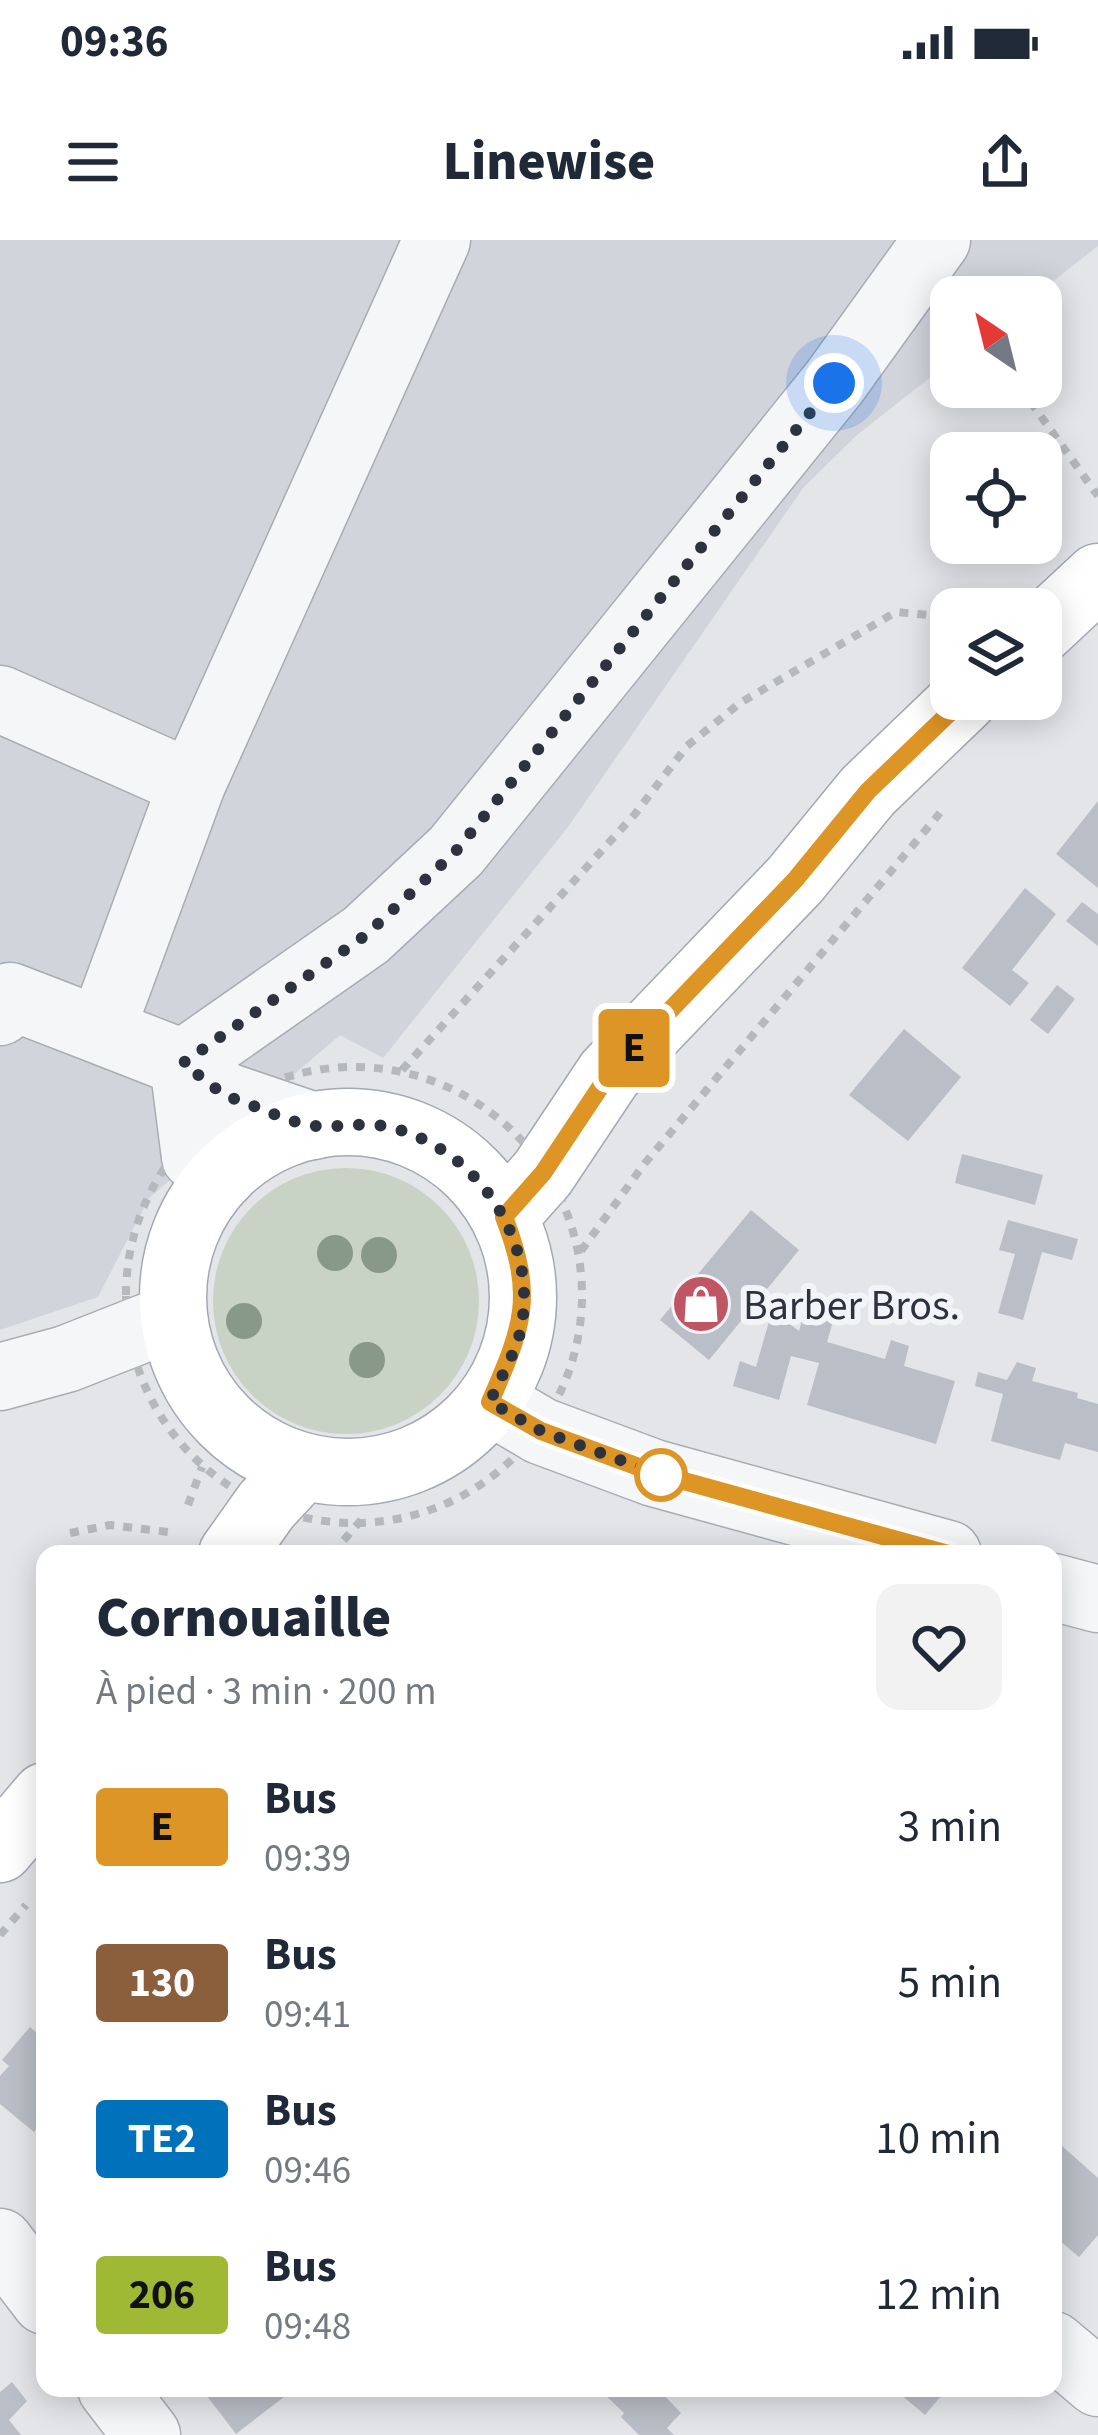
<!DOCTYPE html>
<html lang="fr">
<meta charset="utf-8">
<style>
body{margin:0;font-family:"Source Sans 3",sans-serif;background:#f2f2f3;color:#1f2937;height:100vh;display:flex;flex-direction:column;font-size:45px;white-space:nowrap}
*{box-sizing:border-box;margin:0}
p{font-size:39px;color:#747a83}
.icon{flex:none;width:66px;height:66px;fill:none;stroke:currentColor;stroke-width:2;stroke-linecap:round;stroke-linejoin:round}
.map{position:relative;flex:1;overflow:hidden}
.side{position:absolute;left:36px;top:1305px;width:1026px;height:852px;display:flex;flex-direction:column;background:#fff;border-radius:24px;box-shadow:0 6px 30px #0003}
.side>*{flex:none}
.badge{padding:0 24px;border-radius:9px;font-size:42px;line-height:78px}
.needle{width:78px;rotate:325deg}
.buttons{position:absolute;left:930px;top:36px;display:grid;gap:24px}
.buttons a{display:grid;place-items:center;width:132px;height:132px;border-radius:24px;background:#fff;box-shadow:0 6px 30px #0003;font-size:60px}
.you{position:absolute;width:60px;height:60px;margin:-30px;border:9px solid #fff;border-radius:50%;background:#1a73e8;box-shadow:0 0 0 18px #1a73e833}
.map>.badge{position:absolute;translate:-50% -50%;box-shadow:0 0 0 6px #fff}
.round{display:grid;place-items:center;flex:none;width:126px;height:126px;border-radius:24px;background:#f2f2f3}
.headline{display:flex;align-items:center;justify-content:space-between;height:204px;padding:0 60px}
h1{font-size:57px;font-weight:800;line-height:90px}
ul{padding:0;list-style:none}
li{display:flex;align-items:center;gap:36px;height:156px;padding:0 60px}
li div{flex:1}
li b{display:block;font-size:45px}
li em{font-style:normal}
li .badge{min-width:132px;font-weight:700;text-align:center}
.status{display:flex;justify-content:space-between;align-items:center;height:84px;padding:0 60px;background:#fff;direction:ltr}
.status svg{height:33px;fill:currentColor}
header{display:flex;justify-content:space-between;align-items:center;height:156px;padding:0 60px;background:#fff;font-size:54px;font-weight:800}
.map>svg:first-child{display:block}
.built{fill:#d1d4db}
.green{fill:#c8d2c5}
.building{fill:#babec6}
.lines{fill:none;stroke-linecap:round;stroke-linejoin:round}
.minor-casing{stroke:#a8acb3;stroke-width:69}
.major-casing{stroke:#a3a9b4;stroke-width:69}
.path{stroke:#b5b8bd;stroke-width:8;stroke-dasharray:9 9;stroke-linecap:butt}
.minor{stroke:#f5f6f8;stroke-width:66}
.major{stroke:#fff;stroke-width:66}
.tree{fill:#899989}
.line-casing{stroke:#fff;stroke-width:27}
.line{stroke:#dd9525;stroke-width:18}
.walk{stroke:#2c333f;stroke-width:12;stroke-dasharray:0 21.6}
.stop-dot{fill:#fff;stroke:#dd9525;stroke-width:6}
.labels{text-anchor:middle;stroke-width:12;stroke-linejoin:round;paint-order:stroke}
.poi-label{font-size:42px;fill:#2c333f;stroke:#f2f4f7;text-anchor:start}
</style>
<div class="status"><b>09:36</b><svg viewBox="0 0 49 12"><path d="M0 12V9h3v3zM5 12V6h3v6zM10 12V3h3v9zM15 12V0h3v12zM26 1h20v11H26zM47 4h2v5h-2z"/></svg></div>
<header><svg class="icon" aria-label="menu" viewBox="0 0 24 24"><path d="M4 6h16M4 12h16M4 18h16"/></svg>Linewise<svg class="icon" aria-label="share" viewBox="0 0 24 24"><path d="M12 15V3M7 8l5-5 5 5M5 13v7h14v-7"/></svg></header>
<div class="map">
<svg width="1098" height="2195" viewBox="0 0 1098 2195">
<rect width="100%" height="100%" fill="#e3e5e9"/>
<path class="built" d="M0 0H1098V6L1033 57H951V121L857 195 803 248 568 587 383 818 340 795 149 958 98 1057 0 1090Z"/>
<path class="green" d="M213 1061a133 133 0 1 1 266 0a133 133 0 1 1-266 0Z"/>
<path class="building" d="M1098 561V648L1056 614Z
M1025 648 1056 674 1012 730 1029 743 1010 766 962 728Z
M1082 662 1098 674V706L1066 681Z
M1057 745 1075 759 1048 794 1030 780Z
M904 789 961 837 908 901 849 855Z
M962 914 1043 935 1035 965 955 943Z
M751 970 799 1010 709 1120 660 1080Z
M1008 980 1078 999 1072 1020 1042 1012 1023 1080 998 1073 1015 1014 999 1010Z
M810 1052 839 1060 827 1102 885 1119 891 1100 909 1106 904 1126 955 1141 936 1204 807 1165 819 1123 791 1116 779 1160 733 1146 740 1121 756 1127 772 1071 799 1091Z
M1017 1122 1036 1128 1032 1141 1078 1153 1077 1158 1098 1164V1212L1065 1203 1060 1220 991 1201 1003 1154 975 1146 978 1132 1007 1140Z
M30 1787 45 1800V1879L34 1892 0 1864V1836L9 1826 2 1820Z
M1053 1898 1098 1938V1995L1079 2017 1053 1995Z
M12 2142 27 2161 9 2180 21 2195H0V2152Z
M201 2148H284L289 2153 236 2194Z
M598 2148H657L681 2173 667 2188 674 2195H639L621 2177 624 2173Z
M893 2148H948L925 2175Z"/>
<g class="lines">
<g class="minor-casing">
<path id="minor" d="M0 459 192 544 101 791 183 823 223 855 314 886
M192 544 437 0
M0 772 10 756 101 791
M183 823 366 695 456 611 834 143 937 0
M183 823 195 917 223 935
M0 1137 66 1119 173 1077
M490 1161 541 1191 654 1233 948 1314
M1053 1347 1098 1359
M0 2002 45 2061
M1053 2105 1098 2143
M111 2148 147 2195"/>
</g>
<g class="major-casing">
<path id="major" d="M1041 390 1098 337
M173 1057a175 175 0 1 1 350 0a175 175 0 1 1-350 0Z
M504 977 543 933 609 834 795 640 868 551 964 459
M232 1314 266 1266 302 1227
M0 1609 45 1556"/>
</g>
<path class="path" d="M1020 147 1098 256
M1024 475 1039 459
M126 1055a228 228 0 1 1 456 0a228 228 0 1 1-456 0Z
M402 830 635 574 687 506 740 463 896 372 951 377
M581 1011 645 923 940 573
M188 1265 202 1227
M70 1293 110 1285 168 1292
M332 1314 362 1279
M0 1695 26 1665"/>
<use href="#minor" class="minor"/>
<use href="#major" class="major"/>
</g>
<g class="tree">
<circle cx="335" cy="1013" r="18"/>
<circle cx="379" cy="1015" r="18"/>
<circle cx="244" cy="1081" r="18"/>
<circle cx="367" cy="1120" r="18"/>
</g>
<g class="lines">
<g class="line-casing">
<path id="line" d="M948 1314 655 1233 541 1191 490 1162C523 1086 535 1057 504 977L543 933 609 834 795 640 868 551 964 459"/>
</g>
<use href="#line" class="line"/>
<path class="walk" d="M661 1235 541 1191 490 1162C499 1140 514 1116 520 1093 541 1003 478 908 389 887 363 881 340 888 315 886 289 883 260 867 235 859L224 855 183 823 366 695 456 611 834 143"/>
</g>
<defs>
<g id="shop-disc" transform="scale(3)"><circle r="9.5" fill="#c05663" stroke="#f2f4f7"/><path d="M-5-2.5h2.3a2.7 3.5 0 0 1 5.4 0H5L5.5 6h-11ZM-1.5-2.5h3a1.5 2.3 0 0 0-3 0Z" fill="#fff"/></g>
</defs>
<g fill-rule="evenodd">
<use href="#shop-disc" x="701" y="1064"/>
</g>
<circle class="stop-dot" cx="661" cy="1235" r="24"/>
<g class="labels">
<g class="poi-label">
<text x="743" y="1079">Barber Bros.</text>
</g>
</g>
</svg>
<div class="buttons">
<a><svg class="needle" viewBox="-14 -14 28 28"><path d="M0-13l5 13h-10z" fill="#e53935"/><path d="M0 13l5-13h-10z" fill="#747a83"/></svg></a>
<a><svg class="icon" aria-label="locate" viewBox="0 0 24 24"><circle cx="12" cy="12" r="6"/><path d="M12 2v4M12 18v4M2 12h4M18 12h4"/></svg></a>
<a><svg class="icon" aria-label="layers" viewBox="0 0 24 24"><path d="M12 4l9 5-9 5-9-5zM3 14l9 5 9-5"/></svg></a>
</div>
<div class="you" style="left:834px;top:143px"></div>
<b class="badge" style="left:634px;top:808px;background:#dd9525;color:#111">E</b>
<section class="side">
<div class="headline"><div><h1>Cornouaille</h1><p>À pied · 3 min · 200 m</p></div><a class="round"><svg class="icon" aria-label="heart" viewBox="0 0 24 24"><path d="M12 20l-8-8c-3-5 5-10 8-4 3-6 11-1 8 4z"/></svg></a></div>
<ul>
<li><span class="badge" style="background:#dd9525;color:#111">E</span><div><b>Bus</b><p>09:39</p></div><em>3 min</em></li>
<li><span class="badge" style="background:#8b5e3c;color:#fff">130</span><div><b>Bus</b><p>09:41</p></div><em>5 min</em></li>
<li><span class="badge" style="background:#0072bc;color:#fff">TE2</span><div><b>Bus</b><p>09:46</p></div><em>10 min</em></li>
<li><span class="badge" style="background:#9fb935;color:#111">206</span><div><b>Bus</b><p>09:48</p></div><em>12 min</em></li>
</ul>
</section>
</div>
